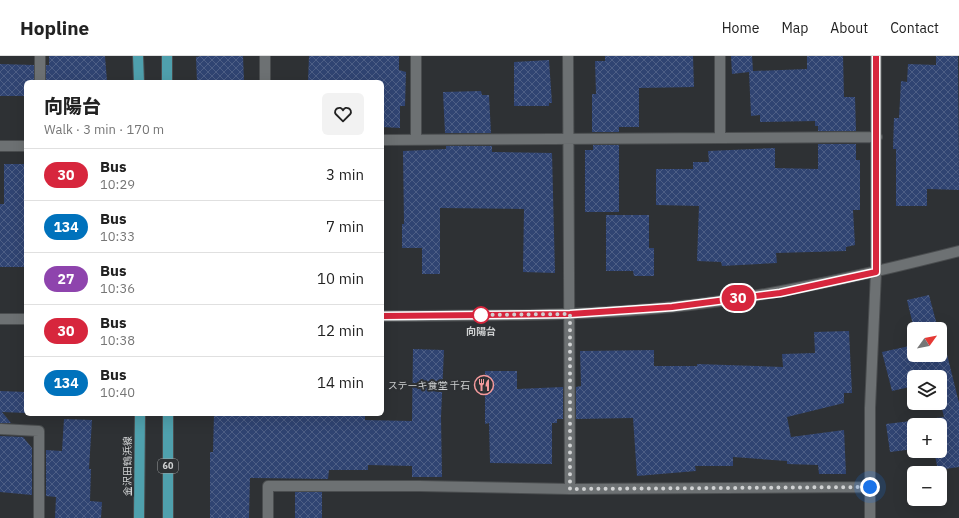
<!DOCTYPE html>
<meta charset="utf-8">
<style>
body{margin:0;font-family:"IBM Plex Sans","Noto Sans JP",sans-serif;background:#f2f2f2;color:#222;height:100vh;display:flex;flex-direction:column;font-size:15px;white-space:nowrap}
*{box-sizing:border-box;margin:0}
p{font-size:13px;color:#767676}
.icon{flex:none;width:22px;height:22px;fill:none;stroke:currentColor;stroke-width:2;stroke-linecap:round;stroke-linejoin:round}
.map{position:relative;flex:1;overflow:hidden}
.drawer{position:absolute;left:24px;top:24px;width:360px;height:336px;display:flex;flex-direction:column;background:#fff;border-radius:6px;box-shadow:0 4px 16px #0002}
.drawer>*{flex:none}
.badge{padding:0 8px;border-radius:13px;font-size:14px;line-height:26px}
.needle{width:26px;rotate:57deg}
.tools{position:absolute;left:907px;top:266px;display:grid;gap:8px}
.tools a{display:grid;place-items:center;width:40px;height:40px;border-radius:6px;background:#fff;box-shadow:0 4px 16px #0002;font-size:20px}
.you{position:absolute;width:20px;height:20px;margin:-10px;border:3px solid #fff;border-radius:50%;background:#1a73e8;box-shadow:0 0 0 6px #1a73e833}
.map>.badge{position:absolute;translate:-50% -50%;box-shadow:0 0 0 2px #fff}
.round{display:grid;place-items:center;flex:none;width:42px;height:42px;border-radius:6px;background:#f2f2f2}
.overview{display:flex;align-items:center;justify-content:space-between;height:68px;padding:0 20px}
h1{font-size:19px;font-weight:800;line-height:30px}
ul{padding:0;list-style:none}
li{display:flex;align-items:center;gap:12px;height:52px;padding:0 20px;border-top:1px solid #e0e0e0}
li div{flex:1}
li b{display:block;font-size:15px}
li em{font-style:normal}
li .badge{min-width:44px;font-weight:700;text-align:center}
header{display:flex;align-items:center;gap:24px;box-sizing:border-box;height:56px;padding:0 20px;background:#fff;border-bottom:1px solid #e0e0e0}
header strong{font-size:19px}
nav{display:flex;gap:22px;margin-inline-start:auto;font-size:14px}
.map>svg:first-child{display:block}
.building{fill:url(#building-cross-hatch)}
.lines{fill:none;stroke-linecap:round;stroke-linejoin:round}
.minor-casing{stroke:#4a4d4f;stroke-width:12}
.major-casing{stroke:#4a4d4f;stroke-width:12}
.minor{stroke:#6d7173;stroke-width:10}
.major{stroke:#4fa0ad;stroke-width:10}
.line-casing{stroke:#fff;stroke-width:9}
.line{stroke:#d7263d;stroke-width:6}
.walk{stroke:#d0d2d3;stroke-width:4;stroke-dasharray:0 7.2}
.stop-dot{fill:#fff;stroke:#d7263d;stroke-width:2}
.labels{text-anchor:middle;stroke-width:4;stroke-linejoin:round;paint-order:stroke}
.shield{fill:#2e3134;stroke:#9fa2a3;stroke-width:1}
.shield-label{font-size:9px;font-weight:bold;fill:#d0d2d3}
.stop-label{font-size:10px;font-weight:bold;fill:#d0d2d3;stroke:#2e3134}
.poi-label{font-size:10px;fill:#d0d2d3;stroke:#2e3134;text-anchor:end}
.street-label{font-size:10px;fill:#d0d2d3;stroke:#2e3134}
</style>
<header>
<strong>Hopline</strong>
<nav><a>Home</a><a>Map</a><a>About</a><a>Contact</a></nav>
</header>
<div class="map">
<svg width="959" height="462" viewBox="0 0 959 462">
<defs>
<pattern id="building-cross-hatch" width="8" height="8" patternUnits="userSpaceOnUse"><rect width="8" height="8" fill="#304472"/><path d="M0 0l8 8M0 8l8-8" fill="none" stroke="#4d5e85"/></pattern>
</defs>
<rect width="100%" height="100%" fill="#2e3134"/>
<path class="building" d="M49 0H105L107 25 46 26V9H49Z
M201 0H243L244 25 197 26 196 1Z
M309 0H399V14L406 16 405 50H400V72L382 71V26H308Z
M605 0H693L694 31 639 32V71H619V76H592V38H596L595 5H605Z
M731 0H752L753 15 807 13V0H843L844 41H855L856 75H818V70H815V65L760 66V59L751 60 749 16 732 18Z
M936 0H958L959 134 927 133V150H896V93H893L894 62H899L901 25 907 26 908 8 936 9Z
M549 4 552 47H549V50H514V6Z
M0 8 34 9V26H26V40H0Z
M481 35 482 39H489L491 77H445L443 36Z
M818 88H856V104H860V154H853L855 189 846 191V195L776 197 777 207 722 210 721 206 697 205 699 150 656 149V113H693V106H709L708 95 775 92V112L818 113Z
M593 89H619V156H585V94H593Z
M446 90H492V96L552 97 555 217 523 216 524 153 440 152V218H422V192H402V168H404L403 95 446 93Z
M4 108H25L26 211H0V148H4Z
M606 159H649V192H654V220H634L633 215H606Z
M929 239 938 273H914L907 244Z
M849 275 852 337H844V347L787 361 791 381 844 374 846 418H819L818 409 787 408V405L733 401V410H695L696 415 637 420 633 362 576 363V331L581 330 580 295 654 294V310H697V308L783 311 782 298 815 297 814 276Z
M942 278 959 347V411L938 414 934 395H940V369H914V393L890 396 886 368 944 361 940 345V321H914V330L892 335 882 296 914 289V299H940V279Z
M413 293 444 294 441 361 442 421H412V410L368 409V414H329L328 423 250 422 249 462H210V396H213L214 358H365V364L412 365Z
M485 315H517V333L563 331V363H557V367H552V408L490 407 489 367 485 368Z
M0 335 26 336V357L2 356 11 367H0Z
M64 363 92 364 89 413H91L90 445 102 446 101 462H55L56 441 46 440V394L62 395Z
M0 380 23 381 32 392V439L0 436Z
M295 436H322V462H295Z"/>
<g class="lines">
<g class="minor-casing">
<path id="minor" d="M40 0V26
M265 0V26
M416 0V84
M568 0 570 433
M720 0V82
M382 84 877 81
M0 90H26
M382 260C478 259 576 261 672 251 769 241 864 219 959 195
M0 263H26
M0 373 39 375V462
M268 462V430H419L570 433 870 431
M870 462V352L876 216V0"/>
</g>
<g class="major-casing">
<path id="major" d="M138 0 139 26
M167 26V0
M168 358V462
M139 462 140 358"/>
</g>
<use href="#minor" class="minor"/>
<use href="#major" class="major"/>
</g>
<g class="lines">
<g class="line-casing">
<path id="line" d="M382 260 570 258 672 251 780 237 876 216V0"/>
</g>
<use href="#line" class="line"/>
<path class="walk" d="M481 259H476L570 258V433L870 431"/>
</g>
<defs>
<g id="restaurant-ring" transform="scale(1)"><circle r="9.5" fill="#2e3134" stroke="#f59b9d" stroke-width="1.5"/><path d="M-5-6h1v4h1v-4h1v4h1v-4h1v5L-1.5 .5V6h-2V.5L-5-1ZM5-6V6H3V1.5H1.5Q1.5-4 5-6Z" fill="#f59b9d"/></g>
</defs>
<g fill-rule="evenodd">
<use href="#restaurant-ring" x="484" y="329"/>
</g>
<circle class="stop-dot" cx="481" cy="259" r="8"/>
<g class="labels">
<rect class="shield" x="158" y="403" width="20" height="14" rx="3"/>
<g class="shield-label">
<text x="168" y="413">60</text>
</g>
<g class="stop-label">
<text x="481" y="279">向陽台</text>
</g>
<g class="poi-label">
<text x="470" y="333">ステーキ食堂 千石</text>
</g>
<g class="street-label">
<text transform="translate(127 410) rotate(-90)" y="4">金沢田鶴浜線</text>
</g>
</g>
</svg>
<div class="tools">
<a><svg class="needle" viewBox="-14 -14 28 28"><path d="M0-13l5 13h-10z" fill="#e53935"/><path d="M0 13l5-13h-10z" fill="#767676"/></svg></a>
<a><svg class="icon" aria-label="layers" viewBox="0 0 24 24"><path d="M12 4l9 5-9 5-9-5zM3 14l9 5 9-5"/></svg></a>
<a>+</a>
<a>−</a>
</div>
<div class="you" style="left:870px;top:431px"></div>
<b class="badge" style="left:738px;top:242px;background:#d7263d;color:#fff">30</b>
<section class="drawer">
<div class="overview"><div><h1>向陽台</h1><p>Walk · 3 min · 170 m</p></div><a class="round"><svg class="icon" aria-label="heart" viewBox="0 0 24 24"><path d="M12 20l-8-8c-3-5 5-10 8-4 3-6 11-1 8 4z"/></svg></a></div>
<ul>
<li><span class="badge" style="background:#d7263d;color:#fff">30</span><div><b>Bus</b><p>10:29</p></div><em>3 min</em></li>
<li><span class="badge" style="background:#0072bc;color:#fff">134</span><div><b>Bus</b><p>10:33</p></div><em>7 min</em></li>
<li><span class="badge" style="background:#8e44ad;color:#fff">27</span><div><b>Bus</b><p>10:36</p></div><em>10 min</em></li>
<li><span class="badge" style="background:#d7263d;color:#fff">30</span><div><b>Bus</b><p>10:38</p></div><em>12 min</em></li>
<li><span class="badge" style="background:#0072bc;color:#fff">134</span><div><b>Bus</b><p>10:40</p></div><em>14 min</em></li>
</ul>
</section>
</div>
